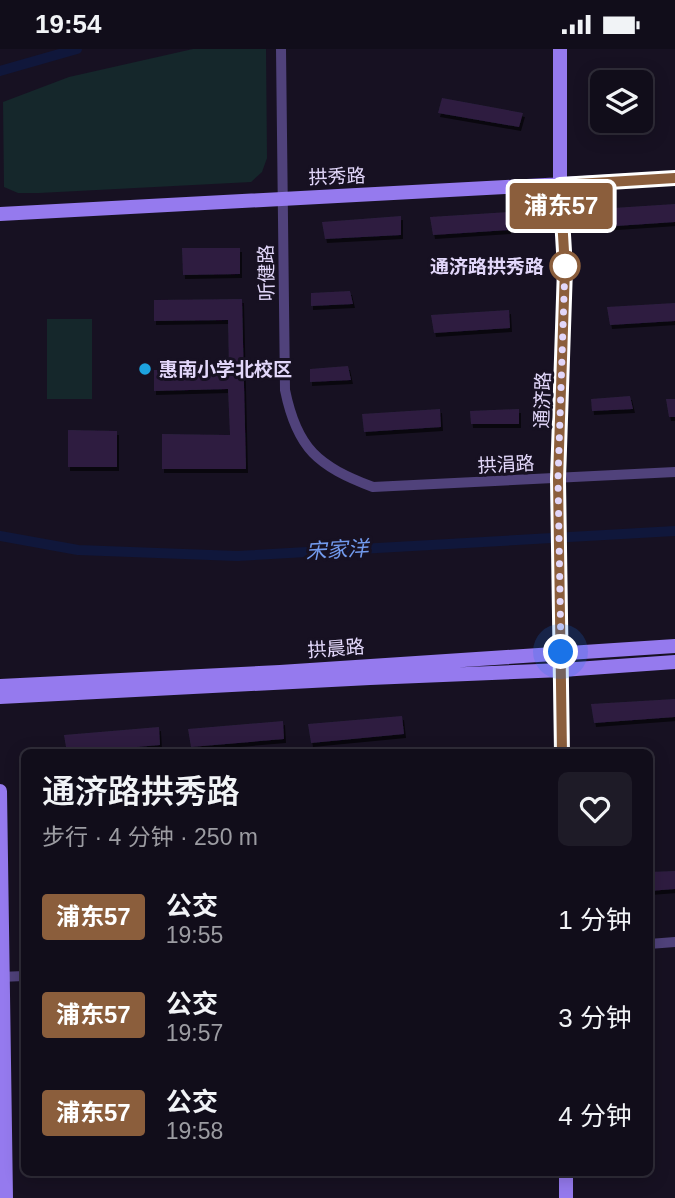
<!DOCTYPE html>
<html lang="zh">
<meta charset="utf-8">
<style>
body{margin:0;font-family:Helvetica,"Noto Sans SC",sans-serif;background:#1e1b27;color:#f1f3f6;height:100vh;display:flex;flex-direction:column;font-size:26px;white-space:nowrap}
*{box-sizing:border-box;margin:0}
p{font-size:23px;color:#9c9ca2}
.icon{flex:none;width:38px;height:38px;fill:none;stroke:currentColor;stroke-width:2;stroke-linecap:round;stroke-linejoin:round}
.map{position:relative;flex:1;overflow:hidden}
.sheet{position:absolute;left:21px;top:700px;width:632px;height:427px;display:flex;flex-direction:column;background:#110d1a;border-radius:10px;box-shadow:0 4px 18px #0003,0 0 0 2px #302d39}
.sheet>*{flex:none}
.badge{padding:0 14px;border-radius:5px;font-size:24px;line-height:46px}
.fabs{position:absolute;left:590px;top:21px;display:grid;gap:14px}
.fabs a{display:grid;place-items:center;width:63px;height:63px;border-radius:10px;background:#110d1a;box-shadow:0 4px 18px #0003,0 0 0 2px #302d39;font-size:35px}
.you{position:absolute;width:35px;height:35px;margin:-18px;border:5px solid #fff;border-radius:50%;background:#1a73e8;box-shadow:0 0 0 10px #1a73e833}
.map>.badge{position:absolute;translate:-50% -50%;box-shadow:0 0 0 4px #fff}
.round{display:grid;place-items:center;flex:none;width:74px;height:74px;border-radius:10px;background:#1e1b27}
.headline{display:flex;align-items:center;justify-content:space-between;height:119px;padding:0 21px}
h1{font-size:33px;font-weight:600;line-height:52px}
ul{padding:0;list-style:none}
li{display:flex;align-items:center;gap:21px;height:98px;padding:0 21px}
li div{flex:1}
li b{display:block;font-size:26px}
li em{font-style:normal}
li .badge{min-width:77px;font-weight:700;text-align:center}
.status{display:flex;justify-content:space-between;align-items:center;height:49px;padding:0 35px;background:#110d1a;direction:ltr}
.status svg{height:19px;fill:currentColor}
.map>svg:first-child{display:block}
.green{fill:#15272b}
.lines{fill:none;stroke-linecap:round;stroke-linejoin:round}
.canal{stroke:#10173b;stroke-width:10}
.building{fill:#2d1f40;filter:url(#shadow)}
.street{stroke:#50427b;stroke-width:10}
.secondary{stroke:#957aee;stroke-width:14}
.line-casing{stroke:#fff;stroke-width:16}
.line{stroke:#8b5e3c;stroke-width:10}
.walk{stroke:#e2d7fa;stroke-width:7;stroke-dasharray:0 12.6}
.stop-dot{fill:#fff;stroke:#8b5e3c;stroke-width:3.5}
.poi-dot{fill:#1da3df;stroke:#171122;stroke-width:2.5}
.labels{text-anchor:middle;stroke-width:6;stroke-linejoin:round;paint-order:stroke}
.street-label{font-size:19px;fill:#e2d7fa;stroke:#171122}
.stop-label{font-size:19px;font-weight:bold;fill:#e2d7fa;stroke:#171122;text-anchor:end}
.poi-label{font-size:19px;font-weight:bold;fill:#e2d7fa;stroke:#171122;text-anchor:start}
.water-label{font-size:21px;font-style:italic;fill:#729aed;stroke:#171122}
</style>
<div class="status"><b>19:54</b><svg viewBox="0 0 49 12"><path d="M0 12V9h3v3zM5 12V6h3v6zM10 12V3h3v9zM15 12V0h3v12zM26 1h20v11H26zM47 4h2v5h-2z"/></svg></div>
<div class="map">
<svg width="675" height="1149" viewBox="0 0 675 1149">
<defs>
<filter id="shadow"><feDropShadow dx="2" dy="4" stdDeviation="0" flood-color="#0009"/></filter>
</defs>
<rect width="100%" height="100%" fill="#171122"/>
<path class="green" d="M193 0H266L267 109 262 123 251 133 39 144H18L4 138 3 53 69 28Z
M47 270H92V350H47Z"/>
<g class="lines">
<path class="canal" d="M0 22 77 0
M0 487 78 501 237 507 675 482"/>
</g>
<path class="building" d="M442 49 523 64 519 78 438 64Z
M675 155V173L601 178 598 160Z
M509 163V181L433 186 430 168Z
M401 167V186L325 190 322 173Z
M182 199H240V225L183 226Z
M350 242 353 255 311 257V244Z
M242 250 246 420H162V385L230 386 228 340 154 342V321L229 320 228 271 154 272V251Z
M675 254V272L610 276 607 258Z
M509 261 510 279 434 284 431 266Z
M348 317 351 331 310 333V320Z
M630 347 633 360 592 362 591 350Z
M666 350H675V368H669Z
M440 360 441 378 364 383 362 365Z
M519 360V375H471L470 362Z
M68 381 117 382V418H68Z
M675 650V668L594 674 591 655Z
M402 667 404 685 311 694 308 675Z
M283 672 284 690 191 698 188 680Z
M159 678 160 696 67 704 64 686Z
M675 822V840L649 842V823Z"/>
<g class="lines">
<path class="street" d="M281 0 285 341C297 400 318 417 373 438L675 423
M649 895 675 893
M0 928 24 927"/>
<path class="secondary" d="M560 0V136L565 219 558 430 562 704
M0 165 675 129
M0 637 280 623 675 597
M0 648 370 629 562 621 675 613
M0 742 6 1149
M566 1124V1149"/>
</g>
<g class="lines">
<g class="line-casing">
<path id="line" d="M562 704 558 430 565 219 560 136 675 129"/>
</g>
<use href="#line" class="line"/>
<path class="walk" d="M561 603 558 430 565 217"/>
</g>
<circle class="stop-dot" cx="565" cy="217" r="14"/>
<circle class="poi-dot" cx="145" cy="320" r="7"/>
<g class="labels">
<g class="street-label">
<text transform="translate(337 127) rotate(-2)" y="7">拱秀路</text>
<text transform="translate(266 224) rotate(-91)" y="7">听健路</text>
<text transform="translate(542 351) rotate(-88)" y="7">通济路</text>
<text transform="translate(506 415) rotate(-3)" y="7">拱涓路</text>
<text transform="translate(336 599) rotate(-4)" y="7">拱晨路</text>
</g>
<g class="stop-label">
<text x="544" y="224">通济路拱秀路</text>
</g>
<g class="poi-label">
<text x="159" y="327">惠南小学北校区</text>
</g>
<g class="water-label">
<text transform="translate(337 501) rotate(-3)" y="7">宋家洋</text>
</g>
</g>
</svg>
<div class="fabs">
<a><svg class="icon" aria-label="layers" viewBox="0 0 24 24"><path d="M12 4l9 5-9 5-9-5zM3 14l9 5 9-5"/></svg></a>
</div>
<div class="you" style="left:561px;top:603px"></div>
<b class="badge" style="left:561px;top:157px;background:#8b5e3c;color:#fff">浦东57</b>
<section class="sheet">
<div class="headline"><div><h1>通济路拱秀路</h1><p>步行 · 4 分钟 · 250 m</p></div><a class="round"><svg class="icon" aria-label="heart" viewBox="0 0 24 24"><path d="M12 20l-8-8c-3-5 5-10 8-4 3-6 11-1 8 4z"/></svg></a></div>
<ul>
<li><span class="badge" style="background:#8b5e3c;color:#fff">浦东57</span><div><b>公交</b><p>19:55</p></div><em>1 分钟</em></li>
<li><span class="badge" style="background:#8b5e3c;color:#fff">浦东57</span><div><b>公交</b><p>19:57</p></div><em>3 分钟</em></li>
<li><span class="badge" style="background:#8b5e3c;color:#fff">浦东57</span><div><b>公交</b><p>19:58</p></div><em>4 分钟</em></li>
</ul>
</section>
</div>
